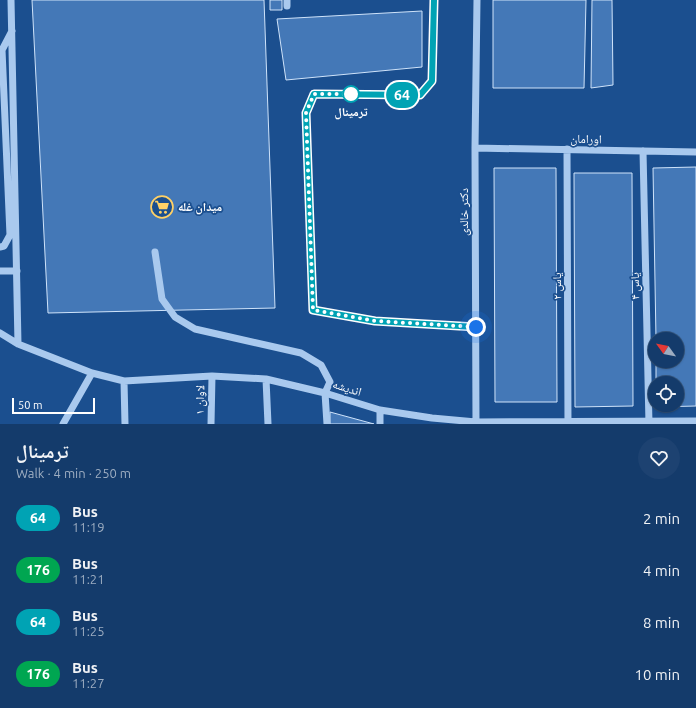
<!DOCTYPE html>
<meta charset="utf-8">
<style>
body{margin:0;font-family:Ubuntu,"Noto Naskh Arabic",sans-serif;background:#1d4271;color:#f1f3f6;height:100vh;display:flex;flex-direction:column;font-size:15px;white-space:nowrap}
*{box-sizing:border-box;margin:0}
p{font-size:13px;color:#9dadc1}
.icon{flex:none;width:22px;height:22px;fill:none;stroke:currentColor;stroke-width:2;stroke-linecap:round;stroke-linejoin:round}
.map{position:relative;height:424px;overflow:hidden}
.side{display:flex;flex-direction:column;background:#143b6b;flex:1}
.side>*{flex:none}
.badge{padding:0 8px;border-radius:13px;font-size:14px;line-height:26px}
.needle{width:26px;rotate:303deg}
.fabs{position:absolute;left:648px;top:332px;display:grid;gap:8px}
.fabs a{display:grid;place-items:center;width:36px;height:36px;border-radius:50%;background:#143b6b;box-shadow:0 1px 3px #0004,0 0 0 1px #33557e;font-size:20px}
.scale{position:absolute;left:12px;bottom:10px;width:83px;box-sizing:border-box;padding-left:4px;border:2px solid #fff;border-top:0;font-size:11px;line-height:14px;white-space:nowrap;color:#fff;-webkit-text-stroke:3px #1b4f8f;paint-order:stroke}
.you{position:absolute;width:20px;height:20px;margin:-10px;border:3px solid #fff;border-radius:50%;background:#1a73e8;box-shadow:0 0 0 6px #1a73e833}
.map>.badge{position:absolute;translate:-50% -50%;box-shadow:0 0 0 2px #fff}
.round{display:grid;place-items:center;flex:none;width:42px;height:42px;border-radius:21px;background:#1d4271}
.head{display:flex;align-items:center;justify-content:space-between;height:68px;padding:0 16px}
h1{font-size:19px;font-weight:800;line-height:30px}
ul{padding:0;list-style:none}
li{display:flex;align-items:center;gap:12px;height:52px;padding:0 16px}
li div{flex:1}
li b{display:block;font-size:15px}
li em{font-style:normal}
li .badge{min-width:44px;font-weight:700;text-align:center}
.map>svg:first-child{display:block}
.building{fill:#4478b7;stroke:#cfe3fa}
.lines{fill:none;stroke-linecap:round;stroke-linejoin:round}
.minor{stroke:#a9c9ee;stroke-width:7}
.line-casing{stroke:#fff;stroke-width:9}
.line{stroke:#00a3b4;stroke-width:6}
.walk{stroke:#fff;stroke-width:4;stroke-dasharray:0 7.2}
.stop-dot{fill:#fff;stroke:#00a3b4;stroke-width:2}
.labels{text-anchor:middle;stroke-width:3.5;stroke-linejoin:round;paint-order:stroke}
.stop-label{font-size:12px;font-weight:bold;fill:#fff;stroke:#1b4f8f}
.street-label{font-size:12px;fill:#fff;stroke:#1b4f8f}
.poi-label{font-size:12px;font-weight:bold;fill:#fff;stroke:#1b4f8f;text-anchor:start}
</style>
<div class="map">
<svg width="696" height="424" viewBox="0 0 696 424">
<rect width="100%" height="100%" fill="#1b4f8f"/>
<path class="building" d="M32 0H264L275 308 48 313Z
M270 0H282V10H270Z
M493 0H586L584 88H493Z
M592 0H612L613 85 591 88Z
M422 11V67L286 80 277 19Z
M696 167V406L657 407V405H677V383H656V361H677V339H656L653 168Z
M494 168H556L557 402H495Z
M574 173H632L633 406 575 407Z
M330 412 374 424H330Z"/>
<g class="lines">
<path class="minor" d="M11 0 18 344
M287 0V6
M434 0 432 81 420 95 314 94 306 113 313 310 375 321 476 327
M475 148 696 152
M567 149 568 424
M643 151 649 424
M0 247 4 246 10 235 2 50 12 31
M155 252 162 299 175 317 195 329 301 353 321 365 330 382 325 393 327 424
M0 271H17
M0 333 18 344 92 373 124 381 212 376 266 379 325 393 380 410 432 418 476 422 696 421
M266 379 268 424
M124 381 125 424
M380 410V424
M63 424 92 373
M211 424 212 376
M476 424 475 148 477 0"/>
</g>
<g class="lines">
<g class="line-casing">
<path id="line" d="M434 0 432 81 420 95 314 94 306 113 313 310 375 321 476 327"/>
</g>
<use href="#line" class="line"/>
<path class="walk" d="M351 94H314L306 113 313 310 375 321 476 327"/>
</g>
<defs>
<g id="supermarket-ring" transform="scale(1.15)"><circle r="9.5" fill="#1b4f8f" stroke="#ffd166" stroke-width="1.5"/><path d="M-6-5.5h2.5l.6 2H6L4.5 2H-2.5L-4.4-4H-6ZM-1.5 3.2a1.3 1.3 0 1 0 .1 0ZM3 3.2a1.3 1.3 0 1 0 .1 0Z" fill="#ffd166"/></g>
</defs>
<g fill-rule="evenodd">
<use href="#supermarket-ring" x="162" y="207"/>
</g>
<circle class="stop-dot" cx="351" cy="94" r="8"/>
<g class="labels">
<g class="stop-label">
<text x="351" y="116">ترمینال</text>
</g>
<g class="street-label">
<text transform="translate(586 139) rotate(1)" y="4">اورامان</text>
<text transform="translate(464 212) rotate(-90)" y="4">دکتر خالدی</text>
<text transform="translate(557 286) rotate(-90)" y="4">یاس ۲</text>
<text transform="translate(635 286) rotate(-91)" y="4">یاس ۴</text>
<text transform="translate(347 388) rotate(17)" y="4">اندیشه</text>
<text transform="translate(200 400) rotate(-89)" y="4">لاوان ۱</text>
</g>
<g class="poi-label">
<text x="178" y="211">میدان غله</text>
</g>
</g>
</svg>
<div class="fabs">
<a><svg class="needle" viewBox="-14 -14 28 28"><path d="M0-13l5 13h-10z" fill="#e53935"/><path d="M0 13l5-13h-10z" fill="#9dadc1"/></svg></a>
<a><svg class="icon" aria-label="locate" viewBox="0 0 24 24"><circle cx="12" cy="12" r="6"/><path d="M12 2v4M12 18v4M2 12h4M18 12h4"/></svg></a>
</div>
<div class="scale">50 m</div>
<div class="you" style="left:476px;top:327px"></div>
<b class="badge" style="left:402px;top:95px;background:#00a3b4;color:#fff">64</b>
</div>
<section class="side">
<div class="head"><div><h1>ترمینال</h1><p>Walk · 4 min · 250 m</p></div><a class="round"><svg class="icon" aria-label="heart" viewBox="0 0 24 24"><path d="M12 20l-8-8c-3-5 5-10 8-4 3-6 11-1 8 4z"/></svg></a></div>
<ul>
<li><span class="badge" style="background:#00a3b4;color:#fff">64</span><div><b>Bus</b><p>11:19</p></div><em>2 min</em></li>
<li><span class="badge" style="background:#00a651;color:#fff">176</span><div><b>Bus</b><p>11:21</p></div><em>4 min</em></li>
<li><span class="badge" style="background:#00a3b4;color:#fff">64</span><div><b>Bus</b><p>11:25</p></div><em>8 min</em></li>
<li><span class="badge" style="background:#00a651;color:#fff">176</span><div><b>Bus</b><p>11:27</p></div><em>10 min</em></li>
</ul>
</section>
